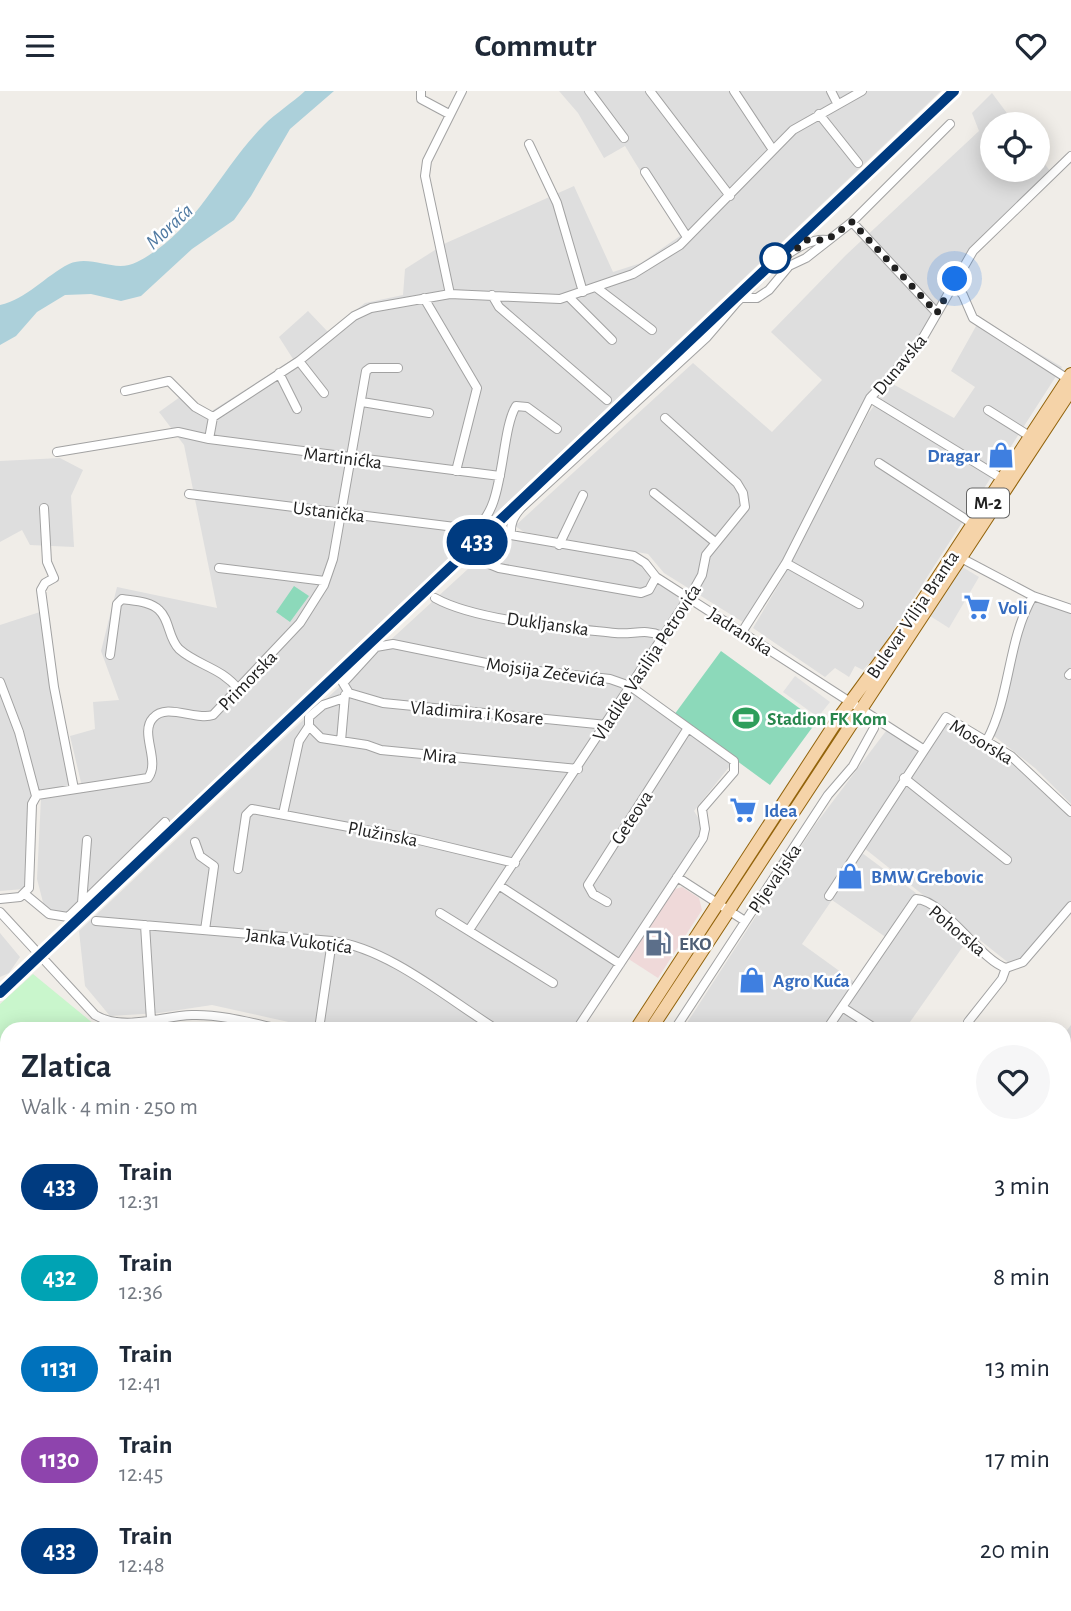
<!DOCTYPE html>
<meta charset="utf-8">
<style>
body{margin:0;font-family:"Alegreya Sans",sans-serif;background:#f6f6f7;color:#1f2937;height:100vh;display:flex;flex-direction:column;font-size:26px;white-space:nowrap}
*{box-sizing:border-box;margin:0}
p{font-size:23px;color:#747a83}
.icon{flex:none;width:38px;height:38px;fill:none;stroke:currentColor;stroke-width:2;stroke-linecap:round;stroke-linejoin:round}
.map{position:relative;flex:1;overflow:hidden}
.sheet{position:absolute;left:0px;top:931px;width:1071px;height:590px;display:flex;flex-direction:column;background:#fff;border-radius:21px 21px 0 0;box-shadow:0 4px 18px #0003}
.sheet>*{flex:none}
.badge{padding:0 14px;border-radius:23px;font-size:24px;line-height:46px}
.controls{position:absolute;left:980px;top:21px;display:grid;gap:14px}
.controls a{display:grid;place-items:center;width:70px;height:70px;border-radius:50%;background:#fff;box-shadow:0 4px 18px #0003;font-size:35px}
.you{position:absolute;width:35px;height:35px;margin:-18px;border:5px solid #fff;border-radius:50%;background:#1a73e8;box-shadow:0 0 0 10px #1a73e833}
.map>.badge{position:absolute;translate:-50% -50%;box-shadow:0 0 0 4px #fff}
.round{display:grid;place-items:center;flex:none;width:74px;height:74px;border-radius:37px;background:#f6f6f7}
.overview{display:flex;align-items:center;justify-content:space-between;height:119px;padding:0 21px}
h1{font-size:33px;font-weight:600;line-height:52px}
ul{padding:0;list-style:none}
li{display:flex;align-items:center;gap:21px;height:91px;padding:0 21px}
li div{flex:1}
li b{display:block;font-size:26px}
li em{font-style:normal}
li .badge{min-width:77px;font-weight:700;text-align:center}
header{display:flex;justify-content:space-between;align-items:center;height:91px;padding:0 21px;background:#fff;font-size:32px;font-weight:600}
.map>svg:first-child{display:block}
.residential{fill:#dedede}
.commercial{fill:#efd9d9}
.grass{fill:#cce6b2}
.park{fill:#c9f6cc}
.pitch{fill:#8cd9ba}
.parking{fill:#e1e1e1}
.water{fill:#acd0da}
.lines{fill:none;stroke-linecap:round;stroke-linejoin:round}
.street-casing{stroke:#a2a2a2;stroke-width:10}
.primary-casing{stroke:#92630b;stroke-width:14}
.street{stroke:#fff;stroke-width:8}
.primary{stroke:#f5d3a8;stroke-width:12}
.rail-casing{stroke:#6f6f6f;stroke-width:4.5}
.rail{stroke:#fff;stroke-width:2;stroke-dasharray:5;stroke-linecap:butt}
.line-casing{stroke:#fff;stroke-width:16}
.line{stroke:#003b80;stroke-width:10}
.walk{stroke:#212121;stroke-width:7;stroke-dasharray:0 12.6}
.stop-dot{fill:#fff;stroke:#003b80;stroke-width:3.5}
.labels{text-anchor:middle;stroke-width:5;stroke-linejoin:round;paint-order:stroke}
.shield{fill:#fff;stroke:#646464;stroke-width:2}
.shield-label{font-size:18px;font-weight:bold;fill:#212121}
.street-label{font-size:19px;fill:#212121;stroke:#fff}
.shop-label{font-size:19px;font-weight:bold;fill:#366cbe;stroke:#fff;text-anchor:start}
.leisure-label{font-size:19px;font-weight:bold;fill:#27864d;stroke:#fff;text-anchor:start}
.service-label{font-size:19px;font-weight:bold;fill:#4e5e75;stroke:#fff;text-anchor:start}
.water-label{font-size:21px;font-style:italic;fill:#507aa2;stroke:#fff}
</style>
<header><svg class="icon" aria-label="menu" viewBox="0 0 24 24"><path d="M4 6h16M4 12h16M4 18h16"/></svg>Commutr<svg class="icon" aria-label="heart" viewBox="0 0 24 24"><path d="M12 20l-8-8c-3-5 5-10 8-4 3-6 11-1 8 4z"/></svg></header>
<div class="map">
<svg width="1071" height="1520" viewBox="0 0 1071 1520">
<rect width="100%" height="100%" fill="#f0ede8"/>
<path class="residential" d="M559 0H941L72 825 45 819 37 788 41 707 83 700 70 645 95 638 93 611 119 609 101 560 117 496 217 517 184 354 159 321 187 301 207 323 293 268 279 246 308 220 328 241 365 212 403 204 405 178 446 152 574 95 613 181 641 172 680 145 625 55 604 67 578 22Z
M992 2 1015 33H992V79H1038V64L1050 80 972 155 924 248 870 299 783 473 746 533 664 482 648 463 524 441 515 435 693 272 772 341 822 289 771 241 846 164 979 40 972 22Z
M980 228 1062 276 877 564 863 579 855 575 849 586 835 577 825 586 753 537 782 488 868 323 891 292 954 327 975 296 951 280Z
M60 367 83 379 71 405 74 456 30 454 22 439 0 451V370Z
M505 444 639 468 685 508 627 596 733 671 694 720 705 738 573 938H320L212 914 159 922 110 925 85 895 79 840 288 643Z
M1037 509 1071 519V713L1035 677 994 645 1027 521Z
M40 521 75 693 32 703 30 789 24 798 0 800V534Z
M949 627 987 647 1071 719V813L1020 869 1010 873 864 757Z
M889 636 920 657 858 759 916 802 887 847 832 809 802 853 856 892 824 938H683L815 734Z
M922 807 971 844 910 931 919 938H830Z
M0 842 20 866 9 882 0 886Z
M1071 934V1120L1064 1121V943Z
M1071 1128V1239L1064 1233V1132Z
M1064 1239 1071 1244V1520H682L688 1514H1064Z"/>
<path class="commercial" d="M682 796 699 807 702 819 658 887 627 867 672 799Z"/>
<path class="grass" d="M292 1514H671L665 1520H288Z"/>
<path class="park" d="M33 883 100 938H7V1514H231L227 1520H0V913Z"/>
<path class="pitch" d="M294 495 309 505 290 531 276 521Z
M721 560 817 630 770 694 674 624Z"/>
<path class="parking" d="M959 474 979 486 949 537 927 523Z
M795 585 830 611 818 626 783 601Z"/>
<path class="water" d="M305 0H334L290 38 251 105 234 129 192 158 141 205 121 210 91 203 65 204 37 221 16 245 0 254V214C27 208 45 185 69 173 92 163 115 183 137 171 196 141 219 79 264 34 276 22 292 12 305 0Z"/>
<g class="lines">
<g class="street-casing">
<path id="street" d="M421 0V8L449 23
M589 0 624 47
M650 0 730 105
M734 0 773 59
M831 0 837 12
M819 23 858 72
M529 53 557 112 583 201
M645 81 687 146
M852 131 937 222
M953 192 963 204 973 227 1068 288
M597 197 652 239
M450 203 425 85 427 70 462 0
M492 204 499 216 607 309
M569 206 612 249
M424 207 477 297 456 380
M741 207C760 187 798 145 827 149
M299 270 324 302
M279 282 297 318
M125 300 169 290 195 316 213 326
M870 307 1004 389
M362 311 429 322
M988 319 1031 346
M213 326 299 270 354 225 371 217 450 203 560 208 633 183 680 154 793 39 862 0
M213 326 209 348 500 385
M57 361 178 341 209 348
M879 372 973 433
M654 402 715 451
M189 403 471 438C506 427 499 343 516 315L527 316 557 338
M44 417 47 471 54 487 45 492 41 499 54 596 74 698
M559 454 583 404
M961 467 1033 505 1071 518
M484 471 499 477 641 502 649 499 656 486
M786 472 859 513
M219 477 325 490
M435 507C476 530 568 537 615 542 633 544 645 537 662 545
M742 541 786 472 870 307 917 257 973 160 1071 65
M110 564 117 513 122 508C134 510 150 510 159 519 170 529 168 547 179 558 198 575 221 576 239 599
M1069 584 1071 582
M0 591 19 641 36 705
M309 635 321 647 367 654 381 659 578 678
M987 649C1011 604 1007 550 1033 505
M341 650 345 604
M923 658 656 486 645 472 634 465 511 444C510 432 514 425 521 417L707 246 737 211 741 207H757L769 199 789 175 806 167 852 131 950 33
M904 687 1007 769
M283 723 299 650 309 635V626L323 614 344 607
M195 751 200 765 214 775 205 839
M238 778 246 724 252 718 419 749 515 772
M677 786 745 830
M500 795 620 873
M25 803 49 823 68 826 165 731
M829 805 946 626 1011 665 1071 721
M0 808 20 806 29 797 32 713 37 704 148 687C161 670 139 642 153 627 166 611 196 630 213 624L300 532 324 494 333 468 366 280 370 277H398
M607 811 593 803 588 794 688 637
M82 812 87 749
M0 821 95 924C124 941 161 925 192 924 221 923 252 932 279 938
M440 822 553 892
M96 830 332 850C388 857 448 908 496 938
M145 834 151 929
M469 839 693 500 702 484 706 464 745 416 743 402 737 392 665 327
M1006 877 1023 871 1071 815
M842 916 876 938
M968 931 1002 888 1006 877
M319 938 332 850
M577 938 703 747 705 738 702 718 734 681V670L630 595 610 588 511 577 393 553 376 556 343 592 349 602 383 612 607 634
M675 938 828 704 853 675 874 637
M827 938 916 808C944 809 981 870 1006 877
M1064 974 1071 963
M1064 979 1071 986
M1064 1092 1069 1101 1064 1108
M1064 1128 1071 1127
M1064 1138 1071 1147
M1064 1240 1071 1246
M1064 1333V1343
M1064 1422 1071 1428
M752 1514 759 1520
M933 1514 942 1520
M674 1520 680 1514
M961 1520 966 1514"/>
</g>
<g class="primary-casing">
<path id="primary" d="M636 938 838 628 906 535 1071 283
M651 938 1071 299
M258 1520 262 1514
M273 1520 277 1514"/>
</g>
<use href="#street" class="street"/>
<use href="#primary" class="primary"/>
<g class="rail-casing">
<path id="rail" d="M0 902 954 0"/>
</g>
<use href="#rail" class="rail"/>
</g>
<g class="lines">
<g class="line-casing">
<path id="line" d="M0 902 954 0"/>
</g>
<use href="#line" class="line"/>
<path class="walk" d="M775 167 776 176 807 149H827L852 131 937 222 955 188"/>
</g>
<defs>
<g id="shop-bare" transform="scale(2.1)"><path d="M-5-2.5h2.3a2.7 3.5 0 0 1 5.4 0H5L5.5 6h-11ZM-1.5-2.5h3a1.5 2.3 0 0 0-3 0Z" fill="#3f7fe0" stroke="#fff" stroke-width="2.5" paint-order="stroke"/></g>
<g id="supermarket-bare" transform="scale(2.1)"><path d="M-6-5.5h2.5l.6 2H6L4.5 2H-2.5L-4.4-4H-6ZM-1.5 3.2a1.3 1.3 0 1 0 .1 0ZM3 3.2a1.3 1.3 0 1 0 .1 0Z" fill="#3f7fe0" stroke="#fff" stroke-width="2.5" paint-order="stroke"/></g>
<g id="stadium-bare" transform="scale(2.1)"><path d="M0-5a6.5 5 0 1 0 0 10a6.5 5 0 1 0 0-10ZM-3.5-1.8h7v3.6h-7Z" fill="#2e9e5b" stroke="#fff" stroke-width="2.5" paint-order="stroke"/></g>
<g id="fuel-bare" transform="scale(2.1)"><path d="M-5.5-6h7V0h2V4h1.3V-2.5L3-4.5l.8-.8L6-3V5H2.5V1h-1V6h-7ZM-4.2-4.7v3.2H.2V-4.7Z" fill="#5c6f8a" stroke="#fff" stroke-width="2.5" paint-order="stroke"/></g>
</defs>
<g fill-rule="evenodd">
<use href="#shop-bare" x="1001" y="364"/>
<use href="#supermarket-bare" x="977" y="516"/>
<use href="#stadium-bare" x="746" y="627"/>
<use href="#supermarket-bare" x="743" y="719"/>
<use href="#shop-bare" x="850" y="785"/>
<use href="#fuel-bare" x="658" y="852"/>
<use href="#shop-bare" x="752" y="889"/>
</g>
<circle class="stop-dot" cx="775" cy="167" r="14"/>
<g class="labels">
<rect class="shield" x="967" y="397.5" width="42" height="29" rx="5"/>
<g class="shield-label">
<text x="988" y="418">M-2</text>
</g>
<g class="street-label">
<text transform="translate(899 273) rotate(-50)" y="7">Dunavska</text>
<text transform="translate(343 366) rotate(7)" y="7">Martinićka</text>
<text transform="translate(329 420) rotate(7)" y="7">Ustanička</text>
<text transform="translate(912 523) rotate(-56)" y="7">Bulevar Vilija Branta</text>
<text transform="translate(548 532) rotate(8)" y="7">Dukljanska</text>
<text transform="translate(741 540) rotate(33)" y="7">Jadranska</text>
<text transform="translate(646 571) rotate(-57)" y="7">Vladike Vasilija Petrovića</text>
<text transform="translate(546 580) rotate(8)" y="7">Mojsija Zečevića</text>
<text transform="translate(247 589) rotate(-46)" y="7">Primorska</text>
<text transform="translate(477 621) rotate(5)" y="7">Vladimira i Kosare</text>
<text transform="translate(982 650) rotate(31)" y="7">Mosorska</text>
<text transform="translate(440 664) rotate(5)" y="7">Mira</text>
<text transform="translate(631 726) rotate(-57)" y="7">Geteova</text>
<text transform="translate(383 742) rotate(11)" y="7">Plužinska</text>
<text transform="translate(774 787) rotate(-56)" y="7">Pljevaljska</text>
<text transform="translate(958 839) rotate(40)" y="7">Pohorska</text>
<text transform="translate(299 849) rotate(7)" y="7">Janka Vukotića</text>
</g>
<g class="shop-label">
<text x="980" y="371" text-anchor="end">Dragar</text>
<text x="998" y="523">Voli</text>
<text x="764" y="726">Idea</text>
<text x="871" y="792">BMW Grebovic</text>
<text x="773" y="896">Agro Kuća</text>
</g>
<g class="leisure-label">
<text x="767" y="634">Stadion FK Kom</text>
</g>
<g class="service-label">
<text x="679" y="859">EKO</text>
</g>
<g class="water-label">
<text transform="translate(169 135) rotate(-43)" y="7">Morača</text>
</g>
</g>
</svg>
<div class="controls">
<a><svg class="icon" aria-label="locate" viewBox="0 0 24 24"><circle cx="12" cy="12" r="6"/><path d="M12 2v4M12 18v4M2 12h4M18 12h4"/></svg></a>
</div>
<div class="you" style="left:955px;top:188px"></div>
<b class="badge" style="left:477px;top:451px;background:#003b80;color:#fff">433</b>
<section class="sheet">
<div class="overview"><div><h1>Zlatica</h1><p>Walk · 4 min · 250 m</p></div><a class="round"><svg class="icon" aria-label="heart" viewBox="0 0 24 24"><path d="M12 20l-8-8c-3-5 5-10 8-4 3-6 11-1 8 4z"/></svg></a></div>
<ul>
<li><span class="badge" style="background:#003b80;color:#fff">433</span><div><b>Train</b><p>12:31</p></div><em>3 min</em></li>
<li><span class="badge" style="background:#00a3b4;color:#fff">432</span><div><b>Train</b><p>12:36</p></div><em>8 min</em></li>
<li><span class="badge" style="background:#0072bc;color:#fff">1131</span><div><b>Train</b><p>12:41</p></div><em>13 min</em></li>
<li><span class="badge" style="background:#8e44ad;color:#fff">1130</span><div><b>Train</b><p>12:45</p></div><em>17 min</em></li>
<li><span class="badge" style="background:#003b80;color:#fff">433</span><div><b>Train</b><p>12:48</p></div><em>20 min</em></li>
</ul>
</section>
</div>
